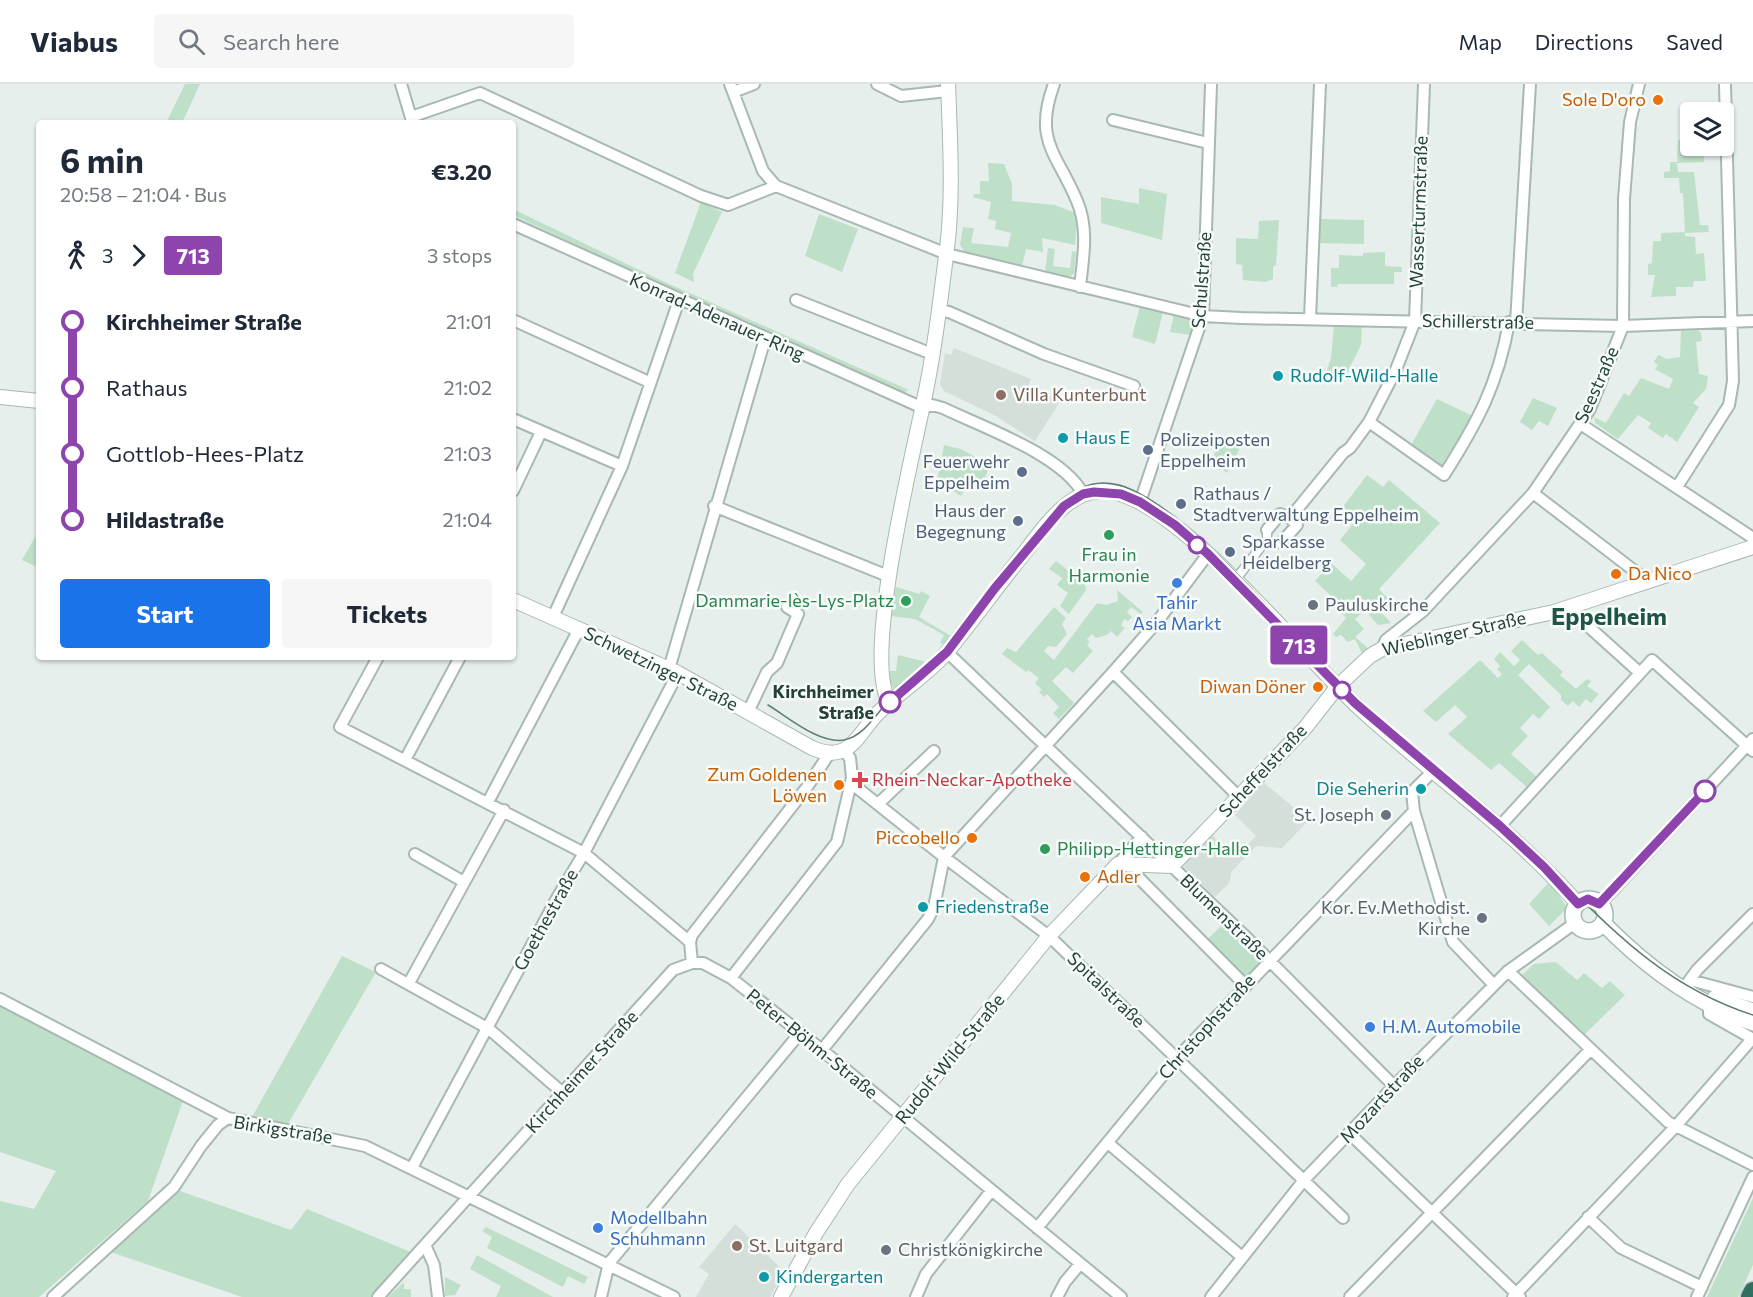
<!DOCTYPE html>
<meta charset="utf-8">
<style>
body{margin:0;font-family:Commissioner,sans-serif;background:#f6f6f7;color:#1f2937;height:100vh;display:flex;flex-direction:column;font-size:22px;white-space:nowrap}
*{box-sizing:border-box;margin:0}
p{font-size:20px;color:#747a83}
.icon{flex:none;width:33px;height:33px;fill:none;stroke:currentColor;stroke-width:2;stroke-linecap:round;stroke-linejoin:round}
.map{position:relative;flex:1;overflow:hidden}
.panel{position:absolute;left:36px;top:36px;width:480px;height:540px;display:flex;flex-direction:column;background:#fff;border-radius:6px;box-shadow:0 2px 4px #0004}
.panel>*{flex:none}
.badge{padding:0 12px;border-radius:4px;font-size:21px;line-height:39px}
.fabs{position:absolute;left:1680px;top:18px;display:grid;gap:12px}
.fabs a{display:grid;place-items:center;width:54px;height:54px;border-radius:6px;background:#fff;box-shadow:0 2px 4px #0004;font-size:30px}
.map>.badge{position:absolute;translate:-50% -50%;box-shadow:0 0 0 3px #fff}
.legs{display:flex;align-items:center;gap:9px;height:66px;padding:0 24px;font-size:20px}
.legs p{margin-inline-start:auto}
.headline{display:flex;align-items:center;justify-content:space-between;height:102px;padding:0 24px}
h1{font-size:33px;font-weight:700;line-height:45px}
.button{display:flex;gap:12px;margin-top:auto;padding:12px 24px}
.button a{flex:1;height:69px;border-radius:6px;background:#1a73e8;color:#fff;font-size:24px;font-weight:700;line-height:69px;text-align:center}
.button a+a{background:#f6f6f7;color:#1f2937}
ul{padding:0 24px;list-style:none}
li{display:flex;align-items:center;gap:21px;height:66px;font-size:22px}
li i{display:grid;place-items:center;width:9px;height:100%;margin:0 8px;background:currentColor}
li i::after{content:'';width:15px;height:15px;margin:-8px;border:4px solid;border-radius:50%;background:#fff}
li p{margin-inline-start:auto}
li:first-child i{background:linear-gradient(#0000 50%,currentColor 0)}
li:last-child i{background:linear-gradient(currentColor 50%,#0000 0)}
header{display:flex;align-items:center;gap:36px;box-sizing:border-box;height:84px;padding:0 30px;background:#fff;border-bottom:2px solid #e0e1e3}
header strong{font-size:28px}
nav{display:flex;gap:33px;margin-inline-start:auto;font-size:21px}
.search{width:420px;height:54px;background:#f6f6f7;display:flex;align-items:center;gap:15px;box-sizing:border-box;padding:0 21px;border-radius:6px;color:#747a83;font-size:22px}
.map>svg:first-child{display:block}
.built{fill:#d4dfda}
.green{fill:#bfe0c8}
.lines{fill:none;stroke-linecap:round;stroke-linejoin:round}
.pedestrian-casing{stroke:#a8b8b2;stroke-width:11}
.minor-casing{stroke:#a8b8b2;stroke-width:14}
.tertiary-casing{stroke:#a8b8b2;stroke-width:16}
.secondary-casing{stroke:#a4bbb3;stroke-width:18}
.motorway-casing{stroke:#c2cac8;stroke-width:21}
.pedestrian{stroke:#fff;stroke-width:8}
.minor{stroke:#fff;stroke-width:10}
.tertiary{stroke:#fff;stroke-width:14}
.secondary{stroke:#fff;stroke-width:15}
.motorway{stroke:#2f6f62;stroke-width:18}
.tram{stroke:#5f7d75;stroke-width:1.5}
.line-1-casing{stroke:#fff;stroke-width:14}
.line-1{stroke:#8e44ad;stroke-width:9}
.food-dot{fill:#e8710a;stroke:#f7fbf9;stroke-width:2}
.culture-dot{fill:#0f9aa8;stroke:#f7fbf9;stroke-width:2}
.education-dot{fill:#8d6e63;stroke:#f7fbf9;stroke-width:2}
.service-dot{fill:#5c6f8a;stroke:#f7fbf9;stroke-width:2}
.leisure-dot{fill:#2e9e5b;stroke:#f7fbf9;stroke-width:2}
.stop-1-dot{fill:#fff;stroke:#8e44ad;stroke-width:3}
.shop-dot{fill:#3f7fe0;stroke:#f7fbf9;stroke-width:2}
.worship-dot{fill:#6b7280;stroke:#f7fbf9;stroke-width:2}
.health-dot{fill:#e0444e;stroke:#f7fbf9;stroke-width:2}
.labels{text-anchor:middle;stroke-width:5;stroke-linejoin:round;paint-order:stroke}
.food-label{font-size:18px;fill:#c56008;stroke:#f7fbf9;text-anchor:end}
.street-label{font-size:18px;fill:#24423a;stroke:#f7fbf9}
.culture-label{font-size:18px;fill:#0d838f;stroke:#f7fbf9;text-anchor:start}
.education-label{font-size:18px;fill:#785e54;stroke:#f7fbf9;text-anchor:start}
.service-label{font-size:18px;fill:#4e5e75;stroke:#f7fbf9;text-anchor:start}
.leisure-label{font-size:18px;fill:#27864d;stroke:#f7fbf9}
.shop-label{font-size:18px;fill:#366cbe;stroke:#f7fbf9;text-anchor:start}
.worship-label{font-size:18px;fill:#5b616d;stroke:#f7fbf9;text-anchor:start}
.stop-label{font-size:18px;font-weight:bold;fill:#24423a;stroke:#f7fbf9;text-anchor:end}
.health-label{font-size:18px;fill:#be3a42;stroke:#f7fbf9;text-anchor:start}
.district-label{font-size:24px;font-weight:bold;fill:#1f5548;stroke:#f7fbf9}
</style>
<header>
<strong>Viabus</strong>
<div class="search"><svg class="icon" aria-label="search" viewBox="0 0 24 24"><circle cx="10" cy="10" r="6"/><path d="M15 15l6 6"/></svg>Search here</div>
<nav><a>Map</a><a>Directions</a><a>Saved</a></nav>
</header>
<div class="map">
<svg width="1753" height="1213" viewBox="0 0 1753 1213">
<rect width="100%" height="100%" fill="#e6efeb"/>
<path class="built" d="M954 264 1031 295 1028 303 1061 316 1035 357 994 331 944 307 940 300 945 269 951 271Z
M1263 698 1309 736 1282 764 1256 762 1232 787 1229 799 1215 813 1183 782 1212 751 1236 773 1256 752 1235 731Z
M735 1140 785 1188 770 1213H696L709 1190 699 1183Z"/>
<path class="green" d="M185 0H200L182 39H166Z
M1690 55V62H1718L1719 70 1704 71V78L1677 79 1678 88H1694L1700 141H1708L1709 148 1685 149V152L1695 153 1696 170 1704 169 1706 197H1694L1693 203H1676V212L1651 213 1655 191H1648V180L1652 179 1653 157H1661V149L1685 148 1683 109H1680L1679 94H1664V88L1670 87V78H1677L1678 56Z
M988 79 1004 80 1012 100V117L1055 121 1078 130 1075 161 1042 154 1043 168 1026 165 1022 182 965 168 960 161 963 143 974 144 971 159 1008 163 1011 149 995 145 996 137 988 135 991 118 973 113 974 110H980V97H989Z
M1139 104 1167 110 1162 156 1101 139V113L1139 120Z
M701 118 722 128 693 190 694 198 675 189Z
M513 125 658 195 909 306 903 309 798 265 513 131Z
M819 130 858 145 842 188 805 172Z
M1318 135 1364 136V160L1317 159Z
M1279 136 1276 181 1273 183V195L1265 198 1243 196 1242 181 1236 180V154L1258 155 1259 137Z
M1048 164 1055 165 1053 182 1070 184 1072 167 1076 168 1074 189 1069 194 1045 188Z
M1385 168V182L1402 183V188H1394V200H1338L1337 203H1331V184H1339V171L1363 172V169Z
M1140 222 1163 228 1155 260 1132 253Z
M1174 230 1191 236 1193 243 1191 251 1170 248Z
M1334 241H1362L1361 261 1344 295 1326 289 1331 274Z
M1698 246 1701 249 1702 257 1696 258 1699 290 1708 292 1706 305 1693 319 1699 323 1677 358 1666 350 1663 354 1648 344 1651 339 1638 331 1618 355 1595 339 1594 333 1606 339 1624 309 1629 312 1641 294 1669 305 1673 295 1655 285 1658 281 1654 278 1658 271 1667 275 1680 273 1681 247Z
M1533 314 1557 324 1548 342 1539 337 1532 346 1520 338Z
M1437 315 1473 332 1440 384 1410 363Z
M1219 357 1240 364 1227 389 1212 377Z
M944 361 961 365 988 380 985 385 988 387 982 399 972 393 961 412 937 397Z
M1367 391 1383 403 1389 396 1440 439 1379 505 1391 518 1381 528 1391 539 1378 541 1365 526 1355 535 1364 545 1355 553 1368 564 1362 569 1355 555 1348 558 1341 551 1336 553 1333 550 1346 534 1341 529 1345 525 1315 497 1331 479 1351 497 1366 480 1340 456 1356 436 1342 424Z
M39 446V484L22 476Z
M1056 477 1085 500 1086 506 1069 530 1060 522 1068 509 1057 501 1062 494 1049 485Z
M896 503 920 510 921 507 930 512 919 533 951 552 944 560 940 559 944 551 915 535 890 532Z
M1117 506 1143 528 1141 530 1131 523 1127 528 1132 533 1128 537 1124 535 1121 542 1125 544 1117 553 1111 547 1107 551 1096 554 1092 550 1087 555 1090 558 1087 561 1093 567 1073 589 1066 583 1052 597 1074 619 1059 635 1053 629 1059 623 1047 610 1044 613 1039 608 1042 606 1035 599 1039 594 1028 586 1026 588 1002 570 1007 564 1016 568 1054 523 1066 534 1062 540 1067 550 1056 563 1048 562 1044 567 1054 576 1097 519 1106 521 1118 517Z
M1522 556 1538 571 1542 569 1563 588 1560 591 1576 605 1587 595 1591 597 1587 602 1599 610 1591 619 1586 615 1579 623 1573 617 1568 622 1561 616V611L1529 580 1518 591 1550 623 1539 635 1533 630 1520 644 1528 652 1511 670 1538 694 1528 704 1499 679 1491 686 1448 650 1467 633 1455 621 1436 638 1423 627 1480 576 1498 594 1502 590 1497 585 1500 582 1494 575 1500 568 1514 582 1520 576 1511 567Z
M898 571 927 578 895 606 890 600V587H896Z
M1550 797 1567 824 1549 842 1529 820Z
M1225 838 1263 875 1246 894 1207 856Z
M342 872 376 888 288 1040 252 1033Z
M1556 878 1577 896 1584 889 1602 904 1610 897 1625 911 1584 951 1522 891 1534 880Z
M0 919 184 1014 148 1117 39 1213H0V1117L34 1125 56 1087 0 1068Z
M180 1107 291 1146 307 1125 413 1169 374 1213H242L108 1167Z
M1753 1114V1181L1738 1213H1707Z
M486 1143 588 1193 584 1200 568 1192 563 1203 487 1164 492 1153 482 1147Z
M477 1171 553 1213H496L501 1202 470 1185Z
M445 1193 461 1201 455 1211 445 1212Z
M404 1198V1205H411V1213H388Z"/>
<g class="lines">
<g class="pedestrian-casing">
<path id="pedestrian" d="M1239 491 1267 455V446"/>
</g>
<g class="minor-casing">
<path id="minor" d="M401 0 412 37
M730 0 763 87 776 102 947 170 1203 232 1241 234 1623 242 1753 237
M877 0 901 12 948 7
M1054 0C1033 57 1057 69 1077 117 1089 145 1083 174 1080 203
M733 8 754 0
M411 33 480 9 701 112 728 121 776 102
M1113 36 1208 59
M513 140 923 324 932 321 943 324C982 343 1063 371 1083 410
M796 216 932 270
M938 226 949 228 1044 270 1134 302
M1310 234 1320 0
M513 236 649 298
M1516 239 1530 0
M513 335 622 382
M1369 338 1444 391C1477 339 1498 301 1509 238
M1582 341 1753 454
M1677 403 1729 321 1733 297 1725 0
M513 407 541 348
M1533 409 1649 498
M1140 418 1203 232 1211 0
M714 422 888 492
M1290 434 1343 369 1350 364 1369 338 1384 309 1395 288 1415 237 1424 0
M1267 446 1280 430 1290 434 1297 441 1281 459
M1568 524 1640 589
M553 533 622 382 679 216
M1382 565 1386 556 1423 527 1533 409 1590 325 1623 242 1624 115 1630 38 1639 0
M947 568 1243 850 1394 1002
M378 573 340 643 584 769 690 858
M669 585 765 255
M1113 588 1239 713
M748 628 767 588 777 579 798 530 787 523
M405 676 460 573
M1433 687 1412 708 1414 727 1453 858 1493 900
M851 699 944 773 1049 852 1343 1134
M488 718 579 545
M878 720 934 667
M1500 742 1652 576 1753 667
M415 770 464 798
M944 773 1113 588 1157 538 1208 470
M1118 780 1142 753
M1136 791 1245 901
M1600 820 1753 655
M692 879 690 858 692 851 807 703 829 670
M381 885 489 945 564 1010
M1508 887 1668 1038 1753 1081
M731 894 837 758 852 694 850 674 844 667
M1690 896 1753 913
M409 899 504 726
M1684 904 1697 886 1753 830
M0 915 228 1034 365 1062 674 1213
M1709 921V930L1753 955
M822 966 928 835 934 823 944 773
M1350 1050 1520 1213
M1108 1059 1242 1173
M413 1082 557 814 584 769 678 589
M1588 1133 1621 1164 1702 1203
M1037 1144 1177 974 1414 727
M426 1163 434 1181 438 1213
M53 1213 174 1103 201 1062 218 1041 228 1034
M378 1213 673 886 692 879H703L731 894 822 966 1121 1213
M601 1213 609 1179 800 949
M916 1213 926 1190 991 1107
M1057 1213 1065 1198 1080 1180
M1211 1213 1304 1096 1399 997 1508 887 1575 839
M1350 1213 1591 965
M1513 1213 1675 1043 1752 955
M1697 1213 1753 1093"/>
</g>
<g class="tertiary-casing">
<path id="tertiary" d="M0 313 39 317
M513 516 678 589 812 664C850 680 856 652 878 629 900 607 928 591 948 567 974 535 999 500 1025 468 1037 452 1050 434 1066 421 1077 412 1091 406 1105 407 1173 410 1304 572 1356 621 1429 689 1512 744 1578 820
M890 619C861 577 914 367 925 311 935 266 940 218 946 172 954 116 950 56 948 0
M781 1213 816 1149 848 1100 1049 852 1118 780 1172 782 1305 644 1338 602 1370 572 1382 565 1554 528 1753 463"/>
</g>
<g class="secondary-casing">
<path id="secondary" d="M1573 831a16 16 0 1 1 32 0a16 16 0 1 1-32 0Z
M1603 839C1645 882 1696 920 1753 939
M1715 914 1753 927"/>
</g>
<g class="motorway-casing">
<path id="motorway" d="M1750 1213 1753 1207"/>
</g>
<use href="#pedestrian" class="pedestrian"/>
<use href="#minor" class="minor"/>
<use href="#tertiary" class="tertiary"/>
<use href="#secondary" class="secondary"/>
<use href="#motorway" class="motorway"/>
<path class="tram" d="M768 621C788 633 819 660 844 656 865 652 878 627 892 613 910 596 930 584 946 565 977 528 1004 488 1035 451 1048 435 1062 415 1081 405 1092 398 1106 398 1119 401 1183 419 1289 546 1336 597 1387 652 1449 694 1505 743 1589 816 1642 895 1753 931"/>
</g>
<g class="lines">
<g class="line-1-casing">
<path id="line-1" d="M890 618 947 568 995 504 1064 422 1083 410 1094 408 1121 410 1140 418 1175 441 1208 470 1355 619 1500 742 1544 783 1578 820 1588 815 1599 820 1705 707"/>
</g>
<use href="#line-1" class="line-1"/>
</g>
<g class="food-dot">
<circle cx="1658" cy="16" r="6"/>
<circle cx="1616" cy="490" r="6"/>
<circle cx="1318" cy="603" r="6"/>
<circle cx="839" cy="701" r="6"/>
<circle cx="972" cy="754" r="6"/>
<circle cx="1085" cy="793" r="6"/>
</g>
<g class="culture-dot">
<circle cx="1278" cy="292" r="6"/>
<circle cx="1063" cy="354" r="6"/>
<circle cx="1421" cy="705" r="6"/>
<circle cx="923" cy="823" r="6"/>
<circle cx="764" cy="1193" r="6"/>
</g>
<g class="education-dot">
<circle cx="1001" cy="311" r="6"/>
<circle cx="737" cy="1162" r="6"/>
</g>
<g class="service-dot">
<circle cx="1148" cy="366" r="6"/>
<circle cx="1022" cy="388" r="6"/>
<circle cx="1181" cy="420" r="6"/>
<circle cx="1018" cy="437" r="6"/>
<circle cx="1230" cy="468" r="6"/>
</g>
<g class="leisure-dot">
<circle cx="1109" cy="451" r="6"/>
<circle cx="906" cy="517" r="6"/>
<circle cx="1045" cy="765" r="6"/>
</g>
<g class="stop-1-dot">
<circle cx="1197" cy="461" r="8"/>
<circle cx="1342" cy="606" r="8"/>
<circle cx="890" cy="618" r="10"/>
<circle cx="1705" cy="707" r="10"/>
</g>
<g class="shop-dot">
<circle cx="1177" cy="499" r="6"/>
<circle cx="1370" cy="943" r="6"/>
<circle cx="598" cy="1144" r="6"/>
</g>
<g class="worship-dot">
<circle cx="1313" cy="521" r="6"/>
<circle cx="1386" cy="731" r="6"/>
<circle cx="1482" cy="834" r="6"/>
<circle cx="886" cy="1166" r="6"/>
</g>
<path class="health-dot" d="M857 687h6v6h6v6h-6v6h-6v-6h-6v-6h6z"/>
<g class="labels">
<g class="food-label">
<text x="1646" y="22">Sole D'oro</text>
<text x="1628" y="496" text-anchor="start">Da Nico</text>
<text x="1306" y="609">Diwan Döner</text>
<text x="827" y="697">Zum Goldenen<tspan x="827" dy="21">Löwen</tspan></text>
<text x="960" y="760">Piccobello</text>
<text x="1097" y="799" text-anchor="start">Adler</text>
</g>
<g class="street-label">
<text transform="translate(1419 128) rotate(-88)" y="6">Wasserturmstraße</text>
<text transform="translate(1202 196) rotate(-86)" y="6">Schulstraße</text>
<text transform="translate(717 233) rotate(24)" y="6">Konrad-Adenauer-Ring</text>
<text transform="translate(1478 238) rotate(1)" y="6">Schillerstraße</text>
<text transform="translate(1597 301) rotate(-66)" y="6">Seestraße</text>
<text transform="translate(1454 550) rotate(-13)" y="6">Wieblinger Straße</text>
<text transform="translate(661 585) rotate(26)" y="6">Schwetzinger Straße</text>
<text transform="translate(1263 687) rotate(-47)" y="6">Scheffelstraße</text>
<text transform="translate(1224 833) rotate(44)" y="6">Blumenstraße</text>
<text transform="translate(546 836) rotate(-61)" y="6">Goethestraße</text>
<text transform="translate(1106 906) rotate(44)" y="6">Spitalstraße</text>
<text transform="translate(1207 943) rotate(-48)" y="6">Christophstraße</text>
<text transform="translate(812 960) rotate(39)" y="6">Peter-Böhm-Straße</text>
<text transform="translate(950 975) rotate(-51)" y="6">Rudolf-Wild-Straße</text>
<text transform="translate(582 988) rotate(-48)" y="6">Kirchheimer Straße</text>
<text transform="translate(1382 1015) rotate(-47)" y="6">Mozartstraße</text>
<text transform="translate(283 1046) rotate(9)" y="6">Birkigstraße</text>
</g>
<g class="culture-label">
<text x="1290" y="298">Rudolf-Wild-Halle</text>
<text x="1075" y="360">Haus E</text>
<text x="1409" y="711" text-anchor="end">Die Seherin</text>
<text x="935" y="829">Friedenstraße</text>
<text x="776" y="1199">Kindergarten</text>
</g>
<g class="education-label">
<text x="1013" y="317">Villa Kunterbunt</text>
<text x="749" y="1168">St. Luitgard</text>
</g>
<g class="service-label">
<text x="1160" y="362">Polizeiposten<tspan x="1160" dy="21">Eppelheim</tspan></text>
<text x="1010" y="384" text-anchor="end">Feuerwehr<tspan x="1010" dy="21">Eppelheim</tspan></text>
<text x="1193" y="416">Rathaus /<tspan x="1193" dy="21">Stadtverwaltung Eppelheim</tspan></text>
<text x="1006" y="433" text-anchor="end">Haus der<tspan x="1006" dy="21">Begegnung</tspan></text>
<text x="1242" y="464">Sparkasse<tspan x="1242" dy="21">Heidelberg</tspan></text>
</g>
<g class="leisure-label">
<text x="1109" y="477">Frau in<tspan x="1109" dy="21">Harmonie</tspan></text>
<text x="894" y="523" text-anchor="end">Dammarie-lès-Lys-Platz</text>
<text x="1057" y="771" text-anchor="start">Philipp-Hettinger-Halle</text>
</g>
<g class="shop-label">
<text x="1177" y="525" text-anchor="middle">Tahir<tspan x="1177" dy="21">Asia Markt</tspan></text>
<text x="1382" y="949">H.M. Automobile</text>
<text x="610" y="1140">Modellbahn<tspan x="610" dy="21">Schuhmann</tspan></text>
</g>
<g class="worship-label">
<text x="1325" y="527">Pauluskirche</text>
<text x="1374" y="737" text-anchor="end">St. Joseph</text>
<text x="1470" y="830" text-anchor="end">Kor. Ev.Methodist.<tspan x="1470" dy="21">Kirche</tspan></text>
<text x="898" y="1172">Christkönigkirche</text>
</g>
<g class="stop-label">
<text x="874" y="614">Kirchheimer<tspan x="874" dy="21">Straße</tspan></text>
</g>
<g class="health-label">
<text x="872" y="702">Rhein-Neckar-Apotheke</text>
</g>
<g class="district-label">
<text x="1609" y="541">Eppelheim</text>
</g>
</g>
</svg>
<div class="fabs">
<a><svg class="icon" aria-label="layers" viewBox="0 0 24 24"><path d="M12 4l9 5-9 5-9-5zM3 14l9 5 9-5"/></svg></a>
</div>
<b class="badge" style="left:1299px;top:561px;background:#8e44ad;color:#fff">713</b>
<section class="panel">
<div class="headline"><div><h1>6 min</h1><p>20:58 – 21:04 · Bus</p></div><b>€3.20</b></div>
<div class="legs"><svg class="icon" aria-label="walk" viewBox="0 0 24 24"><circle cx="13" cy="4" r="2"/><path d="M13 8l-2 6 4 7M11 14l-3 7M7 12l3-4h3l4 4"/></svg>3<svg class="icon" aria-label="forward" viewBox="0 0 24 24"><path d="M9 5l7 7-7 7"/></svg><b class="badge" style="background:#8e44ad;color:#fff">713</b><p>3 stops</p></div>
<ul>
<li><i style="color:#8e44ad"></i><b>Kirchheimer Straße</b><p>21:01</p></li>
<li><i style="color:#8e44ad"></i><span>Rathaus</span><p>21:02</p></li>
<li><i style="color:#8e44ad"></i><span>Gottlob-Hees-Platz</span><p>21:03</p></li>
<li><i style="color:#8e44ad"></i><b>Hildastraße</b><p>21:04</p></li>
</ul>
<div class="button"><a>Start</a><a>Tickets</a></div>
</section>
</div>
